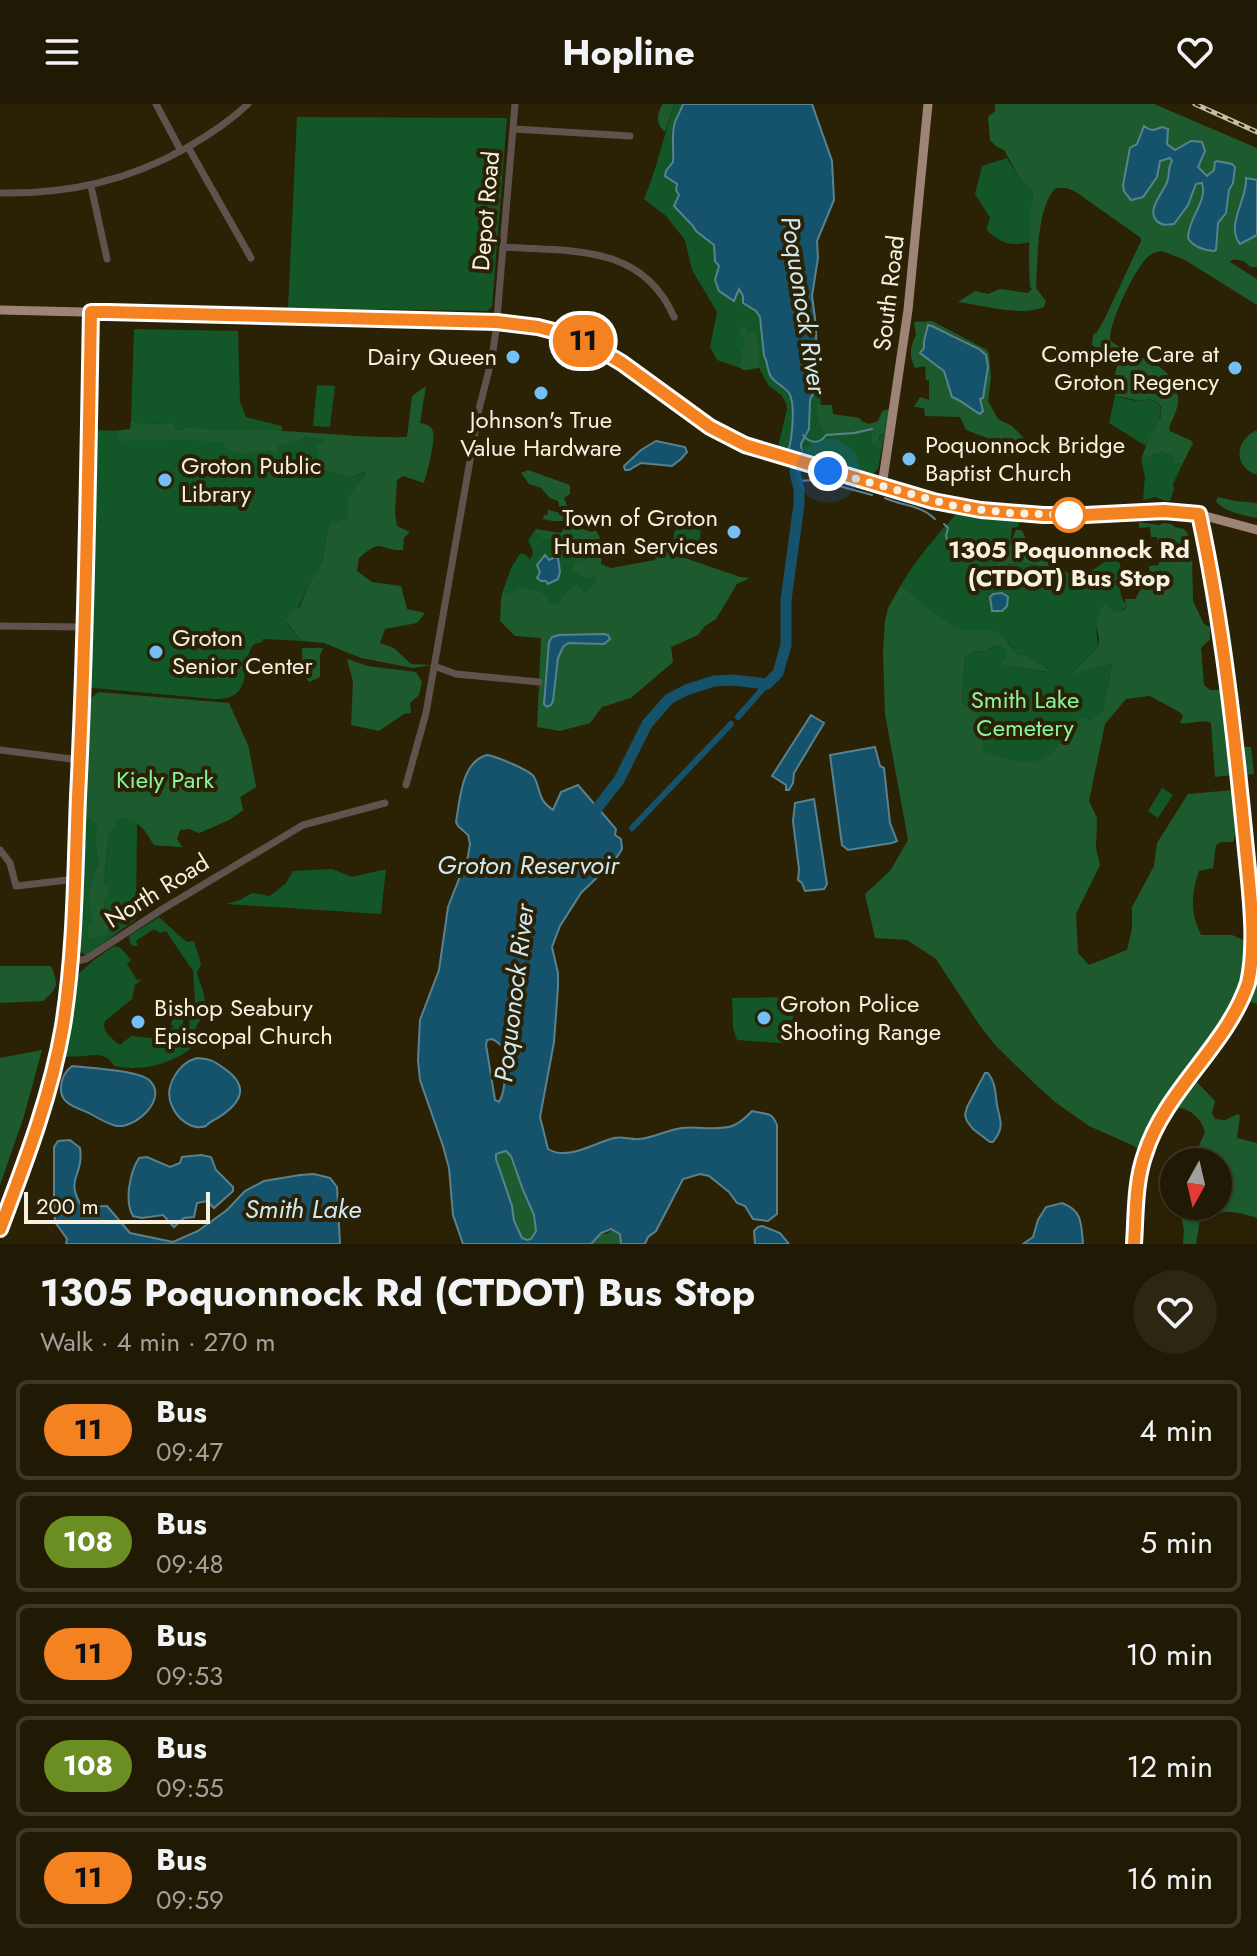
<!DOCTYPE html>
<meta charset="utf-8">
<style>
body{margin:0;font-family:Jost,sans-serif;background:#2d2613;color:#f1f3f6;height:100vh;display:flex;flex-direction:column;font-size:30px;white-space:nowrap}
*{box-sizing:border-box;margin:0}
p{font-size:26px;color:#a2a09a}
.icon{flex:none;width:44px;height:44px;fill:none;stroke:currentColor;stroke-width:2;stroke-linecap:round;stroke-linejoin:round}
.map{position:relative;height:1140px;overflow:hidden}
.side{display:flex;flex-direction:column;background:#201904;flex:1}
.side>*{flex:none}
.badge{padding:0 16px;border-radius:26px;font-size:28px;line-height:52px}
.needle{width:52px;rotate:188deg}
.fabs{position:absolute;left:1160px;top:1044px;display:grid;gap:16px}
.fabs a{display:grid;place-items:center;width:72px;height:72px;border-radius:50%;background:#201904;box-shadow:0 2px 6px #0004,0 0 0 2px #3d3826;font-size:40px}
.scale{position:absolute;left:24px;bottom:20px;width:186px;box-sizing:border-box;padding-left:8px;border:4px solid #f7f1e1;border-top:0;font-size:22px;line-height:28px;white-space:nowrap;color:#f7f1e1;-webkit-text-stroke:6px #2b2105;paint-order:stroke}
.you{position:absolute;width:40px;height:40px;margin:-20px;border:6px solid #fff;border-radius:50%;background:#1a73e8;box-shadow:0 0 0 12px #1a73e833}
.map>.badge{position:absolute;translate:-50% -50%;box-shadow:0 0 0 4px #fff}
.round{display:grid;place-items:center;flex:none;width:84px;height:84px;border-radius:42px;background:#2d2613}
.head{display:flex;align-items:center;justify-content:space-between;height:136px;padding:0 40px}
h1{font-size:38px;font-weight:700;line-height:60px}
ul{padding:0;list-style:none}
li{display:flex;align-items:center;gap:24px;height:100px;margin:0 16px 12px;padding:0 24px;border:4px solid #3d3826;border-radius:12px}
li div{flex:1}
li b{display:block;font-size:30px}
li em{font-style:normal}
li .badge{min-width:88px;font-weight:700;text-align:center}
header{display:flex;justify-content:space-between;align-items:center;height:104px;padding:0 40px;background:#201904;font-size:36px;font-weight:700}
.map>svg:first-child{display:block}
.green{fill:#135628;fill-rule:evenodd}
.forest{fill:#1d5b2e;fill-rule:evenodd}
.water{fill:#15526b;stroke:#59828e;stroke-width:2;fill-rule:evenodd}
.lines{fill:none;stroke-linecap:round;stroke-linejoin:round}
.stream{stroke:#59828e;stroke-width:2}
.canal{stroke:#15526b;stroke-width:6}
.river{stroke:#15526b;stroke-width:11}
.minor{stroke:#60534d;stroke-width:7}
.major{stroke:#9e8477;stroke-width:9}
.rail-casing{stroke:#c4bdaa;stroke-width:5}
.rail{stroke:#2b2105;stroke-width:2;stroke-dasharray:6;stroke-linecap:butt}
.line-casing{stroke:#fff;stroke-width:18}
.line{stroke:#f58220;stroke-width:12}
.walk{stroke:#f7f1e1;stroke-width:8;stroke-dasharray:0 14.4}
.poi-dot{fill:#74c0f6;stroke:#2b2105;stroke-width:3}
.stop-dot{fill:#fff;stroke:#f58220;stroke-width:4}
.labels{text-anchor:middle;stroke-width:8;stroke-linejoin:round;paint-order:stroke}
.street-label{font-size:24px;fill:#f7f1e1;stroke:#2b2105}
.poi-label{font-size:24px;fill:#f7f1e1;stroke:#2b2105;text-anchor:start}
.stop-label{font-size:24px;font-weight:bold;fill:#f7f1e1;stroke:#2b2105}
.park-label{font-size:24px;fill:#8af3a0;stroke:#2b2105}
.water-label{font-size:26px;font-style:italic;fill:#d0e8f4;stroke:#2b2105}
</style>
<header><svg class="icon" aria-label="menu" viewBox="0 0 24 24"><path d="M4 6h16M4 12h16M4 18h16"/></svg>Hopline<svg class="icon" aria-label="heart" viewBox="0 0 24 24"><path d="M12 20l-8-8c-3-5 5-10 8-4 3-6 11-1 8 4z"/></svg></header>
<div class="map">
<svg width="1257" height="1140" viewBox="0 0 1257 1140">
<rect width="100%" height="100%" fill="#2b2105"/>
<path class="green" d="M674 0H683L672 33 673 58 666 67 665 72 677 80 679 91 674 102 693 122 696 127 714 141 715 157 719 162C714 183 714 186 734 197L739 184 744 199 756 207 760 213 764 252C768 258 767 265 770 271 773 278 783 282 789 289 796 299 792 336 788 348L780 345 778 343 787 305 786 299 781 291 769 282 759 264 746 266 717 256 710 243 717 208 692 166 685 136 666 112 644 95C657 64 664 32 674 0Z
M297 13 507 14 492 203 487 207 288 204Z
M1007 54 1021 77 1033 89 1030 138C1009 143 1002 139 986 126L990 114 975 90 982 62Z
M134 225 238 227 240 298 246 313 282 322V327H210L185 323 181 326 174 325 171 319 146 320 131 316Z
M817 276 819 279 821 301H818L836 331 868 327 882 341 879 336 890 305 878 364 872 372 860 371 802 352C799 340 804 337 808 327 812 317 807 304 811 295 814 287 817 285 817 276Z
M317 281 335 282 330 323 313 322Z
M1115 292C1123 294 1133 297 1141 297 1148 297 1147 293 1154 297 1171 304 1151 331 1146 342L1109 319Z
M94 324V326L278 332 293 337 306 333H325L320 366 332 368 351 375 352 373 366 368V371L358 379 349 413 329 420 322 459 310 478 298 504 286 519 302 537 263 535 262 538 254 540C238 560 257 596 214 595L82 583 92 326Z
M1161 348 1172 352 1174 358 1183 359 1173 380 1174 385 1170 397H1166L1155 393 1143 396 1145 373 1141 356Z
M956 409 1021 415 1018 423 1012 424 1010 440 996 457 997 462C1008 462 1018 457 1030 460 1063 469 1080 482 1108 454L1119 458C1125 472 1118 481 1121 491 1122 496 1126 499 1127 503L1120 507 1113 506 1107 501 1096 523 1098 543 1070 570 1112 558 1103 608 1090 616 1080 614C1075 618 1069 622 1065 627 1060 634 1059 644 1052 650 1033 666 1003 653 982 647L984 628 962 600 965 552C975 546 987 550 995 541L1000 542 1006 547 1005 555 1001 561 1047 568 1044 562 1026 551 1015 550 1009 539 995 526C986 527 978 529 969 527 944 522 919 498 901 481 912 462 926 445 940 428 945 421 952 417 956 409Z
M683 411 702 414 699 446 679 444 673 441 674 429Z
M533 429 542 431V435H556L582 440 586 451 585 460 596 475 589 486 584 489 578 481H574L563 491 559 501H553L542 488 511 489 503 487 511 464 520 450H525L530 455C535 449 532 443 528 437Z
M203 625 202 643 248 641 256 683 240 693 243 706 229 716 199 729 189 725H180L177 735 182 743 154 741 146 727 137 719 136 815 90 849 85 851 80 847 79 841 83 740H79L81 626ZM95 741H108L104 781 109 790 105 795 103 816 92 820 94 768 99 760Z
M1162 684 1173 691 1158 714 1148 707Z
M332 765 352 773 386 765 381 810 226 800 240 796 252 789 270 792 286 779 293 767Z
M159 813C162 816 185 837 187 838 189 838 192 837 194 837L201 860 197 869C200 880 205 888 205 900 204 910 201 915 196 923 194 929 195 936 192 942 187 950 178 952 171 956 152 964 134 966 114 962 107 950 98 950 85 952 79 953 71 952 64 953L59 962 76 872 94 856 114 842 121 844 131 856 127 860 137 876 142 875 135 881 132 895 105 917C101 927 112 935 120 941L131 932 161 935 162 924H173V921H171L173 911 183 912V923L189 924 190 910H196L193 867 166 827 160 829 154 825 136 837 138 841 136 842H132L130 838 129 832Z
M795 893 791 940 737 936 733 924 732 894Z"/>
<path class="forest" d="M663 0H674L665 28C656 21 656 9 663 0Z
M995 0H1154L1257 44V76L1246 74 1247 84 1240 101 1235 131 1242 139 1257 131V163H1250C1246 157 1239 155 1232 156L1230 158 1257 175V201L1185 156 1162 147C1156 148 1154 148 1149 152 1136 162 1109 218 1110 236 1134 257 1176 256 1178 295 1179 303 1172 316 1169 324L1170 327 1192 337 1193 339 1183 359H1173L1172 352 1161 348 1141 356 1146 342 1161 312V303L1157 298 1150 295 1141 297 1115 292 1114 274 1118 258 1092 241 1093 231 1097 228 1105 214 1141 137V134L1076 88 1067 84H1056C1036 103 1038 158 1036 184L1046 197 1044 203C1024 213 981 201 958 198L975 187 988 190 1000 185 1028 189 1032 185 1030 183C1028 152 1029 120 1033 89L1021 77 1004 46 997 43 990 36 988 13 995 7ZM1143 24 1154 27 1160 24 1168 32 1167 42 1201 55 1198 63 1208 72 1214 66 1215 58C1221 57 1232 59 1235 63L1233 79 1229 86 1226 109 1218 119V134L1212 147 1197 142 1188 125C1193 109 1207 95 1202 79L1196 80C1191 95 1184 116 1167 121L1163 83C1171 76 1167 67 1172 57L1170 54 1160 56 1159 62 1143 93 1133 96 1123 81 1130 44 1138 38Z
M932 217 987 246 989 250 991 274 988 297 998 315 1012 322 1025 335V348L966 326 960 313 925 312 924 304 914 303 920 293 929 296V277L926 276 925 262 915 264C909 252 910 242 916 231L914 218ZM930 221C943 226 982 242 986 254 990 266 985 282 983 294H980L972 306 948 275 944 267 920 250 924 244V237L926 224Z
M741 222 747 224 746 229 755 226 759 245 758 247 759 263 746 266 741 265 742 245 746 242 739 225Z
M426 282 420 319C424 320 429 320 432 325 437 334 427 368 424 379L403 372 397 376 395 408 397 422 410 428 404 434 403 446C378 447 384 432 359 454L357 467 372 478 401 482 407 505 425 509 417 519 385 525 380 539 394 544 411 560 431 561 413 564 361 554 324 539 302 537 286 518 290 506 299 504 310 478 322 459 329 420 349 413 347 397 358 379 366 371 365 368 352 373 351 375 332 368 320 366 317 342 324 337V334L306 333 287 341 278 340 277 350H273L271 346C252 349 235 355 221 338L184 336 119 337 116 327 130 325 131 316 146 320 171 319 174 321 175 325 181 326 185 323C218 328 250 324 283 327 325 329 365 334 407 333L412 292Z
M817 301H832L833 310 860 314 861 317 869 320 878 317 882 307 890 305 884 328 880 331 879 336 882 341 878 344 872 339 871 329 868 327 857 331H836L829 333C818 325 818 314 817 301Z
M1255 327H1257V371C1233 363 1235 337 1255 327Z
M528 366 570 381V390L564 394 571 411 577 413 581 424 591 428 596 426 600 434 597 440 602 450 601 460 611 464 655 456 659 445 740 473 750 474 737 480 716 515 705 522 698 531 671 543 673 558 631 594 602 603 590 619 560 627 537 623 541 534 515 532 500 517 501 495 503 487 511 489 520 482 542 488 553 501H558L563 491 574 481H578L584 489 589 486 596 475 594 472 587 474 572 466 577 455 585 459 586 451 582 441C573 442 563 441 556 435H542V431L533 429 536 425 561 429 567 417H553L543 415 544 411H547L548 406 561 409 558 397 550 394 541 384 529 380 521 369Z
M1218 393 1235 397 1257 399V414C1243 411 1224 408 1216 397Z
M1139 418 1159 421 1164 419 1171 420 1175 423 1184 425 1188 430 1192 452 1193 497 1204 520 1210 523V535L1201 544 1204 581 1210 586H1224L1232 671 1215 673 1211 619C1200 615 1190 621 1180 619L1183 612 1181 609 1150 592 1126 595 1105 620 1089 697 1097 714 1096 744 1100 761 1076 810 1078 849 1089 861 1127 846 1132 825V803L1154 762 1157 739 1188 690 1233 686 1235 731 1233 738H1221L1216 741 1213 764 1199 767C1191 791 1190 808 1201 831H1232L1257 842V900L1248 897 1239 914 1195 976 1215 997 1212 1009 1215 1015 1225 1016 1238 1010 1240 1012 1237 1034 1257 1039V1114C1234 1107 1223 1105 1200 1115L1196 1140H1183L1184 1125 1178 1102H1218V1058H1192L1205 1028C1202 1016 1191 1005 1179 1004L1152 1043 1148 1054 1134 1042 1089 1022 1055 998 1035 980 995 941 978 919 936 855 907 836 875 834 865 790 890 767 908 736 885 610 883 546 885 517 888 504 901 481C919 497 940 517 963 525 974 529 979 525 988 525 1001 524 1009 541 1016 550L1026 551 1044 562 1049 568 1000 561 1005 555 1006 547 999 542 995 541 986 547 975 548 965 552 962 599C984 610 984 625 983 647 1003 653 1033 666 1052 649 1059 643 1060 634 1065 627 1069 622 1075 618 1080 613L1090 616 1103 607 1112 559 1069 571 1098 543 1099 533 1096 523 1102 502 1107 501 1113 506 1120 507 1127 504 1125 495H1135L1150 469 1149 462 1159 461 1157 433H1151L1150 423 1139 424Z
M1016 426H1021C1028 433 1024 440 1029 447 1041 449 1059 465 1072 471 1056 469 1041 461 1025 459 1014 458 1007 462 997 462L996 457 1010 440Z
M302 544H323L320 551V573L309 578 303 569Z
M347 555 368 562 416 568 422 578 419 591 410 599 411 609 404 610 379 627 351 621 353 578Z
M98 588 229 599 248 641 256 683 240 693 243 706 229 716 199 729 189 725 180 726 177 735 182 743 154 741C143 723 139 716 118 714L116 721 109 728 104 780 110 783 109 790 105 795 103 815 109 819 107 828 98 833 89 834 88 822 92 819 89 791 94 768 99 760 95 740 98 721 84 711 89 596Z
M1240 643H1251L1254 670 1245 671 1243 667Z
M0 862H51C59 881 58 884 43 897L0 899Z
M42 946 24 1012 0 1081V954Z
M506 1047 511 1052 523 1086 534 1111 537 1127 531 1135 527 1136 522 1134 514 1117 512 1102 496 1055V1050Z
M614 1125 620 1130 621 1140H591L601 1129 606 1130Z"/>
<path class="water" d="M683 0H812L832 57 834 96 817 137 818 154 812 192 816 221 817 282 810 296 809 325 801 340 802 352 788 348C792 335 796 300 789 289 784 282 773 278 770 271 767 265 768 258 764 252L760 213 756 207 743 199V192L739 185 734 197 719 187 715 176 719 162 715 157 714 141 696 127 693 122 674 102 679 91 676 86 677 80 665 72 666 67 673 58C674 44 671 31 675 18 677 12 681 7 683 0Z
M1144 22C1152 28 1154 26 1162 23L1168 25 1167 40 1175 46 1191 37 1202 38 1205 47 1198 63 1207 72 1214 66 1215 58 1217 57 1232 60 1235 63 1233 79 1229 86 1226 109 1218 119 1216 146 1214 147C1205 147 1192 142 1188 134 1188 113 1208 98 1202 79L1196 80 1188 101 1174 120C1167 121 1161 122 1156 116 1146 105 1166 86 1168 75 1170 67 1167 65 1172 57L1170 54 1160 57 1157 73 1143 93 1131 96 1124 87 1123 81 1130 44 1137 40Z
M1246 74 1257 76V131L1240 140C1225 121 1248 94 1246 74Z
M928 221 932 222 979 245 986 251 988 263 983 294 980 295 983 307 980 310C969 304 963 297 952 293L944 267 920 249 924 244V237Z
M656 337 685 343 687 348 681 355 672 362 641 359 629 366H625L624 362 641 346Z
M545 451 549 456 555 453 558 454 560 468 558 475 548 480 546 477H541L537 474 540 468 537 461Z
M1002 489 1008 493 1007 502 1002 507H992L990 493 993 490Z
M559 531 604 530 608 531 610 535 604 540 568 539 563 543 558 554 553 597 551 601 547 603 544 600 549 538 552 533Z
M811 611 824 619 794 669 793 679 789 686H786V681L772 672Z
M875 643 880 662 884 664 890 719 897 737 892 739 848 746 842 741 830 651Z
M487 651C495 652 530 666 534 673 542 687 536 694 553 706L561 688 578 681 616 725 615 731 621 735 622 745 615 756 581 789 560 822 552 843 558 869V883L554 938 540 1013 548 1045C568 1057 594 1039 614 1034 622 1032 631 1036 639 1035 653 1034 667 1026 682 1024 698 1022 716 1027 732 1022 741 1019 746 1013 752 1007 766 1011 771 1006 777 1021V1110L768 1117 753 1115 745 1102 737 1099 729 1088 709 1072 700 1070 683 1075 656 1127 648 1133 645 1140H621L620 1130 611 1125 601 1129 591 1140H463L453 1111 449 1064 443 1042 420 976 418 956 420 916 439 866 448 803 468 752 470 740 468 731 458 722 456 718C460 696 461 658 487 651ZM492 935C506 941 507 953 505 967 504 978 505 988 499 998L495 996 486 941 487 936ZM506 1047 511 1052 523 1086 534 1111 536 1127 531 1135 527 1136 522 1134 514 1117 512 1102 496 1055V1050Z
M814 695 827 780 824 785 805 787 802 779 798 776 799 765 793 717 795 699Z
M197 954C211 955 214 957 225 965 252 984 239 1001 216 1015 215 1015 206 1021 206 1022 191 1027 177 1014 172 1002 163 984 178 959 197 954Z
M72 962C89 964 140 966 150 977 168 995 136 1024 117 1022 107 1020 98 1014 89 1009 76 1003 59 1000 61 982 62 973 65 968 72 962Z
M985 969H988C996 979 995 989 997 1001 1000 1017 1005 1023 993 1038H990L973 1025 967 1017 965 1011 967 1003Z
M70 1036 80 1044C84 1074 64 1073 82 1103L107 1102 130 1129 173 1138 198 1127 227 1106 245 1087 264 1077 300 1071 314 1070 330 1074 337 1083 340 1140H66L67 1135 55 1118 54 1100V1043L58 1037Z
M201 1051 211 1053 216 1066 233 1083V1087L214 1104 207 1097 197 1099 194 1113 184 1114 174 1123 163 1111 142 1114 133 1112C124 1097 130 1068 139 1054L147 1053 170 1063 180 1059 182 1053Z
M1062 1099C1083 1107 1081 1120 1083 1140H1023L1033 1133 1038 1116 1046 1103Z
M762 1122 780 1129 789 1140H755L754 1127 758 1123Z"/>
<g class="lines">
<path class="stream" d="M803 331C810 340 820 340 826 331L854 329 872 325
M796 377 817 376 872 391
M885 394C903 402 921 401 935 415
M944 420 948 424 946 432 949 443"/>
<path class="canal" d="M738 613 767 580
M632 724 731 620"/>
<path class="river" d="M591 712 619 676 647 620 669 595 686 586 714 577 733 576 767 580 778 569 786 541V496L799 400V385L795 369 797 349"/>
<path class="minor" d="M156 0 181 47
M514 25 630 32
M188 43 251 154
M91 82 107 155
M0 89C69 90 128 77 188 43 209 31 230 17 248 0
M503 143C571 148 642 139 674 213
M0 522 84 523
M434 562 456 570 539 578
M0 646 80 656
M406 681 426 609 479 305 492 254 496 226 515 0
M0 746 10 759 16 782 76 775
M72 858 86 855 161 806 303 721 385 699
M1134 1140C1136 1110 1135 1078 1145 1050 1165 986 1227 942 1248 879 1257 841 1249 781 1245 740 1234 630 1223 518 1199 410"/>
<path class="major" d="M0 206 497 218 546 225 567 231 595 243 622 259 702 317 745 341 933 397 981 406 1043 411H1085L1164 407 1190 408 1257 426
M882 382 908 206 928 0
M0 1125C25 1059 51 992 62 922 75 850 75 778 78 705 85 539 86 374 91 208"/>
<g class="rail-casing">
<path id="rail" d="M1195 0 1257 28"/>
</g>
<use href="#rail" class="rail"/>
</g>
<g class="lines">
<g class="line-casing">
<path id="line" d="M0 1125C25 1059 51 992 63 922 75 846 75 770 78 693 86 531 88 370 91 208H108L497 218 538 223 561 229 590 240 622 259 710 323 745 341 933 397 981 406 1043 411H1085L1164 407 1199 410C1223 521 1235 634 1246 746 1250 787 1257 840 1248 879 1227 942 1165 986 1145 1050 1135 1078 1136 1110 1134 1140"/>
</g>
<use href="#line" class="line"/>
<path class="walk" d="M828 367 958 403 1010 409 1069 411"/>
</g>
<g class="poi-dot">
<circle cx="513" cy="253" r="8"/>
<circle cx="1235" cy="264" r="8"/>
<circle cx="541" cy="289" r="8"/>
<circle cx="909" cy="355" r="8"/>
<circle cx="165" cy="376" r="8"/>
<circle cx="734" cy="428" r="8"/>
<circle cx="156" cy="548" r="8"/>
<circle cx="764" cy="914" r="8"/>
<circle cx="138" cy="918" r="8"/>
</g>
<circle class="stop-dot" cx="1069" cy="411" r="16"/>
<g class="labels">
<g class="street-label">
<text transform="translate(486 107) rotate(-85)" y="8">Depot Road</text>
<text transform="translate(889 189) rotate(-83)" y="8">South Road</text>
<text transform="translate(157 787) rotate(-32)" y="8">North Road</text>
</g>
<g class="poi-label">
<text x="1219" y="258" text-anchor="end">Complete Care at<tspan x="1219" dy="28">Groton Regency</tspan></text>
<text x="497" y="261" text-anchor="end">Dairy Queen</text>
<text x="541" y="324" text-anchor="middle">Johnson's True<tspan x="541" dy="28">Value Hardware</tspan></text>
<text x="925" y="349">Poquonnock Bridge<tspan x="925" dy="28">Baptist Church</tspan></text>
<text x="181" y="370">Groton Public<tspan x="181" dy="28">Library</tspan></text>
<text x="718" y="422" text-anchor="end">Town of Groton<tspan x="718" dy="28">Human Services</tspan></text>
<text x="172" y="542">Groton<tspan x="172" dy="28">Senior Center</tspan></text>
<text x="780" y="908">Groton Police<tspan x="780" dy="28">Shooting Range</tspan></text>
<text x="154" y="912">Bishop Seabury<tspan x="154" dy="28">Episcopal Church</tspan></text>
</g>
<g class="stop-label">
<text x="1069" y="454">1305 Poquonnock Rd<tspan x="1069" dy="28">(CTDOT) Bus Stop</tspan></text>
</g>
<g class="park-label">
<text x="1025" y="604">Smith Lake<tspan x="1025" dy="28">Cemetery</tspan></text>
<text x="165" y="684">Kiely Park</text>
</g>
<g class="water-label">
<text transform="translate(804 201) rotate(81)" y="9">Poquonock River</text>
<text x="528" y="770">Groton Reservoir</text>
<text transform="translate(514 889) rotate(-83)" y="9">Poquonock River</text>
<text x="303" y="1114">Smith Lake</text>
</g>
</g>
</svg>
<div class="fabs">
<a><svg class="needle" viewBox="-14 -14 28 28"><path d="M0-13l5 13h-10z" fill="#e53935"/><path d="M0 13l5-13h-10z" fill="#a2a09a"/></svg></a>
</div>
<div class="scale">200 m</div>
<div class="you" style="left:828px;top:367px"></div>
<b class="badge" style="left:583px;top:237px;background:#f58220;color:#111">11</b>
</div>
<section class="side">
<div class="head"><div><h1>1305 Poquonnock Rd (CTDOT) Bus Stop</h1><p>Walk · 4 min · 270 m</p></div><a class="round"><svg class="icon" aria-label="heart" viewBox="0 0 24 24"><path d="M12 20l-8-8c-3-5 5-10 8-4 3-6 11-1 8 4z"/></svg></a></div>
<ul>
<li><span class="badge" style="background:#f58220;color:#111">11</span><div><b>Bus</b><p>09:47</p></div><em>4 min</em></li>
<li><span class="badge" style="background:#6b8e23;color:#fff">108</span><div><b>Bus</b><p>09:48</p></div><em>5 min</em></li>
<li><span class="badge" style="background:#f58220;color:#111">11</span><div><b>Bus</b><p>09:53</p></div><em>10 min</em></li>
<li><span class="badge" style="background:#6b8e23;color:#fff">108</span><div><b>Bus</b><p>09:55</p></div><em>12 min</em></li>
<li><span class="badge" style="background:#f58220;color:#111">11</span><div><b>Bus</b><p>09:59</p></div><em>16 min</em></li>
</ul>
</section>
